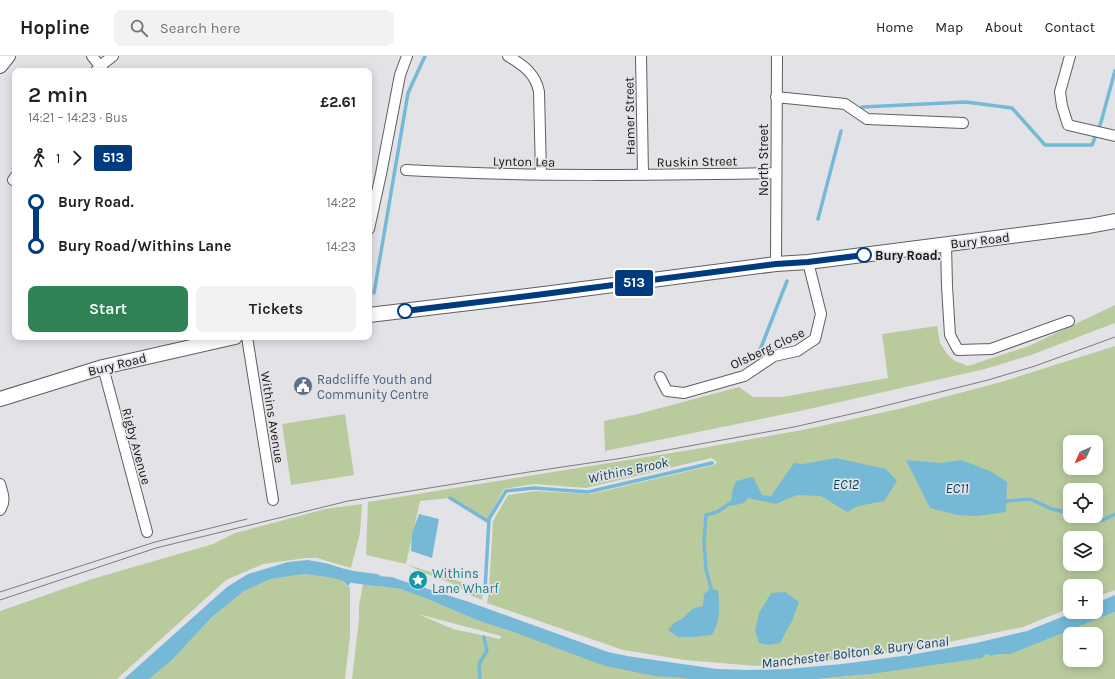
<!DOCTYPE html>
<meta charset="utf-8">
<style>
body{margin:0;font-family:Karla,sans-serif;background:#f2f2f2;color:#202124;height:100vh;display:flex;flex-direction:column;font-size:15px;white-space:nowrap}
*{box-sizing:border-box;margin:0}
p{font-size:13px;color:#757577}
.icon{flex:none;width:22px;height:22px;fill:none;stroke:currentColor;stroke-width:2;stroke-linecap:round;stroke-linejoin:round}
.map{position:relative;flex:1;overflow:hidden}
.details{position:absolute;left:12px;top:12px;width:360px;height:272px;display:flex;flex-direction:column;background:#fff;border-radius:8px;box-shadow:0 2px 10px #0003}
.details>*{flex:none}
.badge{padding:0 8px;border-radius:3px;font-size:14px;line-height:26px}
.needle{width:26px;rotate:225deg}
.tools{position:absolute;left:1063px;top:379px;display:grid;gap:8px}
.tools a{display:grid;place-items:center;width:40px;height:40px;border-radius:8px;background:#fff;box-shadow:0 2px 10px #0003;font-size:20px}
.map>.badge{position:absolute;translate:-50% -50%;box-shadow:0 0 0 2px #fff}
.legs{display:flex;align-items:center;gap:6px;height:44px;padding:0 16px;font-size:13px}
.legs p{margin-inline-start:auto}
.overview{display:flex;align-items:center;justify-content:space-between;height:68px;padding:0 16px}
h1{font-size:22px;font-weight:600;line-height:30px}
.action{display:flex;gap:8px;margin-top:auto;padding:8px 16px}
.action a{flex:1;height:46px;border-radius:8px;background:#2e8254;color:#fff;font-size:16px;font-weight:600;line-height:46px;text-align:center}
.action a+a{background:#f2f2f2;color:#202124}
ul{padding:0 16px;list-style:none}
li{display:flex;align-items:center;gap:14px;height:44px;font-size:15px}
li i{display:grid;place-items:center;width:6px;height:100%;margin:0 5px;background:currentColor}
li i::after{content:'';width:10px;height:10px;margin:-5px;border:3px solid;border-radius:50%;background:#fff}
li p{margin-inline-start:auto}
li:first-child i{background:linear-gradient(#0000 50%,currentColor 0)}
li:last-child i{background:linear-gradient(currentColor 50%,#0000 0)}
header{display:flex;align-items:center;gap:24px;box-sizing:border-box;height:56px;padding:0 20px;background:#fff;border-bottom:1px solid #e0e0e0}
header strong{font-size:19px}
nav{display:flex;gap:22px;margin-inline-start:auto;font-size:14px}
.search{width:280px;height:36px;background:#f2f2f2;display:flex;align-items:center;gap:10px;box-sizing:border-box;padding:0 14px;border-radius:8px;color:#757577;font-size:15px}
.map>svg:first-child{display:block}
.green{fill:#b9cb9d;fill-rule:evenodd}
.water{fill:#75b9d6}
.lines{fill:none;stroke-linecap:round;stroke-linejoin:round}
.stream{stroke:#75b9d6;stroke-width:3.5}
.canal{stroke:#75b9d6;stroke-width:12}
.street-casing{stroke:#5e5f62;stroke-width:12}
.secondary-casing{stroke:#5e5f62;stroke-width:16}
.street{stroke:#fff;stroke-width:10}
.secondary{stroke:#fff;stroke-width:14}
.tram{stroke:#7c7c7f;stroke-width:1}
.line-1-casing{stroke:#fff;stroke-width:9}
.line-1{stroke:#003b80;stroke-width:6}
.stop-1-dot{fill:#fff;stroke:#003b80;stroke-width:2}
.labels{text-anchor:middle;stroke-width:3.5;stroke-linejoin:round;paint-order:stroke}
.street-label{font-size:13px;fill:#141416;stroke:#e3e3e7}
.stop-label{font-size:13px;font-weight:bold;fill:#141416;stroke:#e3e3e7;text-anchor:start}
.service-label{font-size:13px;fill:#4e5e75;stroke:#e3e3e7;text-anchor:start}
.culture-label{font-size:13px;fill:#0d838f;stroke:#e3e3e7;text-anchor:start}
.water-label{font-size:14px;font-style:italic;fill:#09455a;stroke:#e3e3e7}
</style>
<header>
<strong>Hopline</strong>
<div class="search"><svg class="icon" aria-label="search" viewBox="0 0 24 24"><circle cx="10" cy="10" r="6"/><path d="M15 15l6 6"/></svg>Search here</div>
<nav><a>Home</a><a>Map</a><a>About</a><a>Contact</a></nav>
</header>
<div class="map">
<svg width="1115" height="623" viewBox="0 0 1115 623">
<rect width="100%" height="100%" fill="#e3e3e7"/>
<path class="green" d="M1115 249V267L1031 299 985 313 800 355 605 395 604 365 638 358 739 331 753 341H782L888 322 882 278 937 270 940 287 947 298 955 305 968 310 1029 290Z
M1115 290V534L1096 541V530H1070V552L1023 571 939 588 853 602 756 610 685 604 623 594 487 547 489 535 493 465 508 439 536 435 591 438 714 409 717 406 711 402 586 432 534 428 504 433 487 464 451 442 420 445 406 508 483 533 482 544 468 538 466 535 451 527 422 516 406 508 366 499 368 446 702 392 807 373 903 352 1001 326ZM1070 386H1096V412H1070ZM1070 434H1096V460H1070ZM1070 482H1096V508H1070Z
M345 358 354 419 291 429 282 368Z
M362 448 360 477 351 512 317 502H306L263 508 226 524 117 623H0V555L92 523 213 488 235 477 325 453Z
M304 518 341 523 346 529 350 531V580L345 623H147L173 603 212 561 244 535 271 523Z
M363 528 400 533 425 542 479 565 519 578 689 623H352L359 563V550ZM418 558 501 580 500 583 453 573Z
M1115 556V623H822L860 619 986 598 991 600 1000 598H1011ZM1070 578H1096V604H1070Z"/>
<path class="water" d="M836 402 886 413 897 425 884 445 858 450 847 456 821 440 797 439 776 448 748 442 744 447 731 450 732 436 736 425 753 421 762 439 771 440 794 407 803 408Z
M906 404 940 407 961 404 990 415 1007 426 1006 456 977 460 957 459 930 452Z
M419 458 439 463 432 502 411 495 412 477Z
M308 504C319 506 328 507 338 511 344 513 348 517 353 517L352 525 348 530 341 523 304 518 271 523 244 535 212 561 173 603 149 623H124L227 531 248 518 288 506Z
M361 519 392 521 400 524 469 546 608 596 627 600 717 613 748 614 787 613 842 608 910 599 976 587 1027 575 1074 556H1096V547L1115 539V556L1011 598H1000L991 600 986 598 982 602 871 618 817 623H689L683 622 655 620 605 610 519 578 479 565 425 542 400 533 363 528 361 526Z
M711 532 718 535C720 551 720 565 712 579L694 581H678L668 574 674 567 682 563 692 553 703 550 704 538Z
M785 536 799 546 792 565 780 587 768 589 759 587 755 575 759 557 771 537Z"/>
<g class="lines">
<path class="stream" d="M862 51 966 46 1012 52 1045 89H1092L1101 66 1115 15
M818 163 841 75
M374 237 408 37 425 0
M760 294 787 225
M450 442 489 466
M1006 445 1030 443 1052 453 1070 457
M1085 460 1103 464 1115 458
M711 532 706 513 704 486 706 459 717 456 735 444
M485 533 489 463 506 435 534 432 588 436 712 407
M480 623 479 608 487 595 484 581"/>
<path class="canal" d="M337 517 353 521 376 524"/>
<g class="street-casing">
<path id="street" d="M92 0 103 14
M508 0C523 9 536 18 539 36L541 119
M641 0 643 119
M1070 0 1060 36 1062 50 1068 69 1115 80
M96 15 100 10 113 0
M776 41 845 48 867 63 963 67
M406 114C529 121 653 119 776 117
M13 124 15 121
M369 173 381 118 400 19 407 0
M946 188 947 230 950 279 958 294 991 293 1069 265
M776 208 777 0
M247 281 273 444
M103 311 147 476
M660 321 667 335 684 337 744 320 774 300 797 295 815 283 821 258 808 206
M0 428C3 438 6 445 0 454"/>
</g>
<g class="secondary-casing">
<path id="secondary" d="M0 10 8 0
M369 259 544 238 776 208 808 206 1089 170 1115 165
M0 343 103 311 235 281"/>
</g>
<use href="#street" class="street"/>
<use href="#secondary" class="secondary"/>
<path class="tram" d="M0 536 155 486 247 463
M0 544 156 492 348 445 529 416 623 402 794 371 864 355 988 324 1035 310 1115 281"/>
</g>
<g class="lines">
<g class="line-1-casing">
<path id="line-1" d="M405 255 544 238 776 208 808 206 864 199"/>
</g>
<use href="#line-1" class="line-1"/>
</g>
<defs>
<g id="civic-disc" transform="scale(1)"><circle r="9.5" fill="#5c6f8a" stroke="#e3e3e7"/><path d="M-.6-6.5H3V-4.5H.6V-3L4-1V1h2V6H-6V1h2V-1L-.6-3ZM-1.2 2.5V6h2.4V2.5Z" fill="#fff"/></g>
<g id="sight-disc" transform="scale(1)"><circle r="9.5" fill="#0f9aa8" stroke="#e3e3e7"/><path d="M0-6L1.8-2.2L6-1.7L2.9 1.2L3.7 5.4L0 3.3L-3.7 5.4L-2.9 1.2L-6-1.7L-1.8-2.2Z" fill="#fff"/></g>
</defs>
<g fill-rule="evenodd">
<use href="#civic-disc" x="303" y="330"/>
<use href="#sight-disc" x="418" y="524"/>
</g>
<g class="stop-1-dot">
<circle cx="864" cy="199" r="7"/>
<circle cx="405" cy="255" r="7"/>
</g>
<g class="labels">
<g class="street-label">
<text transform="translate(629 60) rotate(-91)" y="5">Hamer Street</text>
<text transform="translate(763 104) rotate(-90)" y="5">North Street</text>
<text transform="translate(524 105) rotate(1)" y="5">Lynton Lea</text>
<text transform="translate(697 105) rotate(-1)" y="5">Ruskin Street</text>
<text transform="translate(980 184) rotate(-7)" y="5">Bury Road</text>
<text transform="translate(767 292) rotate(-25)" y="5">Olsberg Close</text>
<text transform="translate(117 308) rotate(-14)" y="5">Bury Road</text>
<text transform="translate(273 361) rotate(81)" y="5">Withins Avenue</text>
<text transform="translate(137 390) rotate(75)" y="5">Rigby Avenue</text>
</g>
<g class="stop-label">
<text x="875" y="204">Bury Road.</text>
</g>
<g class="service-label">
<text x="317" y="328">Radcliffe Youth and<tspan x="317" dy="15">Community Centre</tspan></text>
</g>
<g class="culture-label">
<text x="432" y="522">Withins<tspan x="432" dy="15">Lane Wharf</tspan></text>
</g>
<g class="water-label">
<text transform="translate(628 414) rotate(-12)" y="5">Withins Brook</text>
<text x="846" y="433">EC12</text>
<text x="957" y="437">EC11</text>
<text transform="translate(855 596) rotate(-7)" y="5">Manchester Bolton &amp; Bury Canal</text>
</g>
</g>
</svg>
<div class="tools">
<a><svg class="needle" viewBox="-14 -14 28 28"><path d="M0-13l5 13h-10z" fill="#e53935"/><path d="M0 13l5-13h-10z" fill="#757577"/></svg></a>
<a><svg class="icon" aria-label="locate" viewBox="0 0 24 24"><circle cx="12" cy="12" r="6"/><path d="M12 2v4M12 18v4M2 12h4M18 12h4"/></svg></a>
<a><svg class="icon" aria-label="layers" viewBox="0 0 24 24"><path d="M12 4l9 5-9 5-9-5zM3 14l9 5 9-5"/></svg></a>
<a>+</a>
<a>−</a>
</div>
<b class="badge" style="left:634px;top:227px;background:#003b80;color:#fff">513</b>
<section class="details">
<div class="overview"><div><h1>2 min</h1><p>14:21 – 14:23 · Bus</p></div><b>£2.61</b></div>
<div class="legs"><svg class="icon" aria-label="walk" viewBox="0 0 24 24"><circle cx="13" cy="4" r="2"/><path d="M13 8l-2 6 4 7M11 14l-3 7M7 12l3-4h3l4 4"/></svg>1<svg class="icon" aria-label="forward" viewBox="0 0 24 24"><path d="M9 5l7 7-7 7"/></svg><b class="badge" style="background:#003b80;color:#fff">513</b></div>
<ul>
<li><i style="color:#003b80"></i><b>Bury Road.</b><p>14:22</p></li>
<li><i style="color:#003b80"></i><b>Bury Road/Withins Lane</b><p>14:23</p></li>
</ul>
<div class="action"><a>Start</a><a>Tickets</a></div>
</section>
</div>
